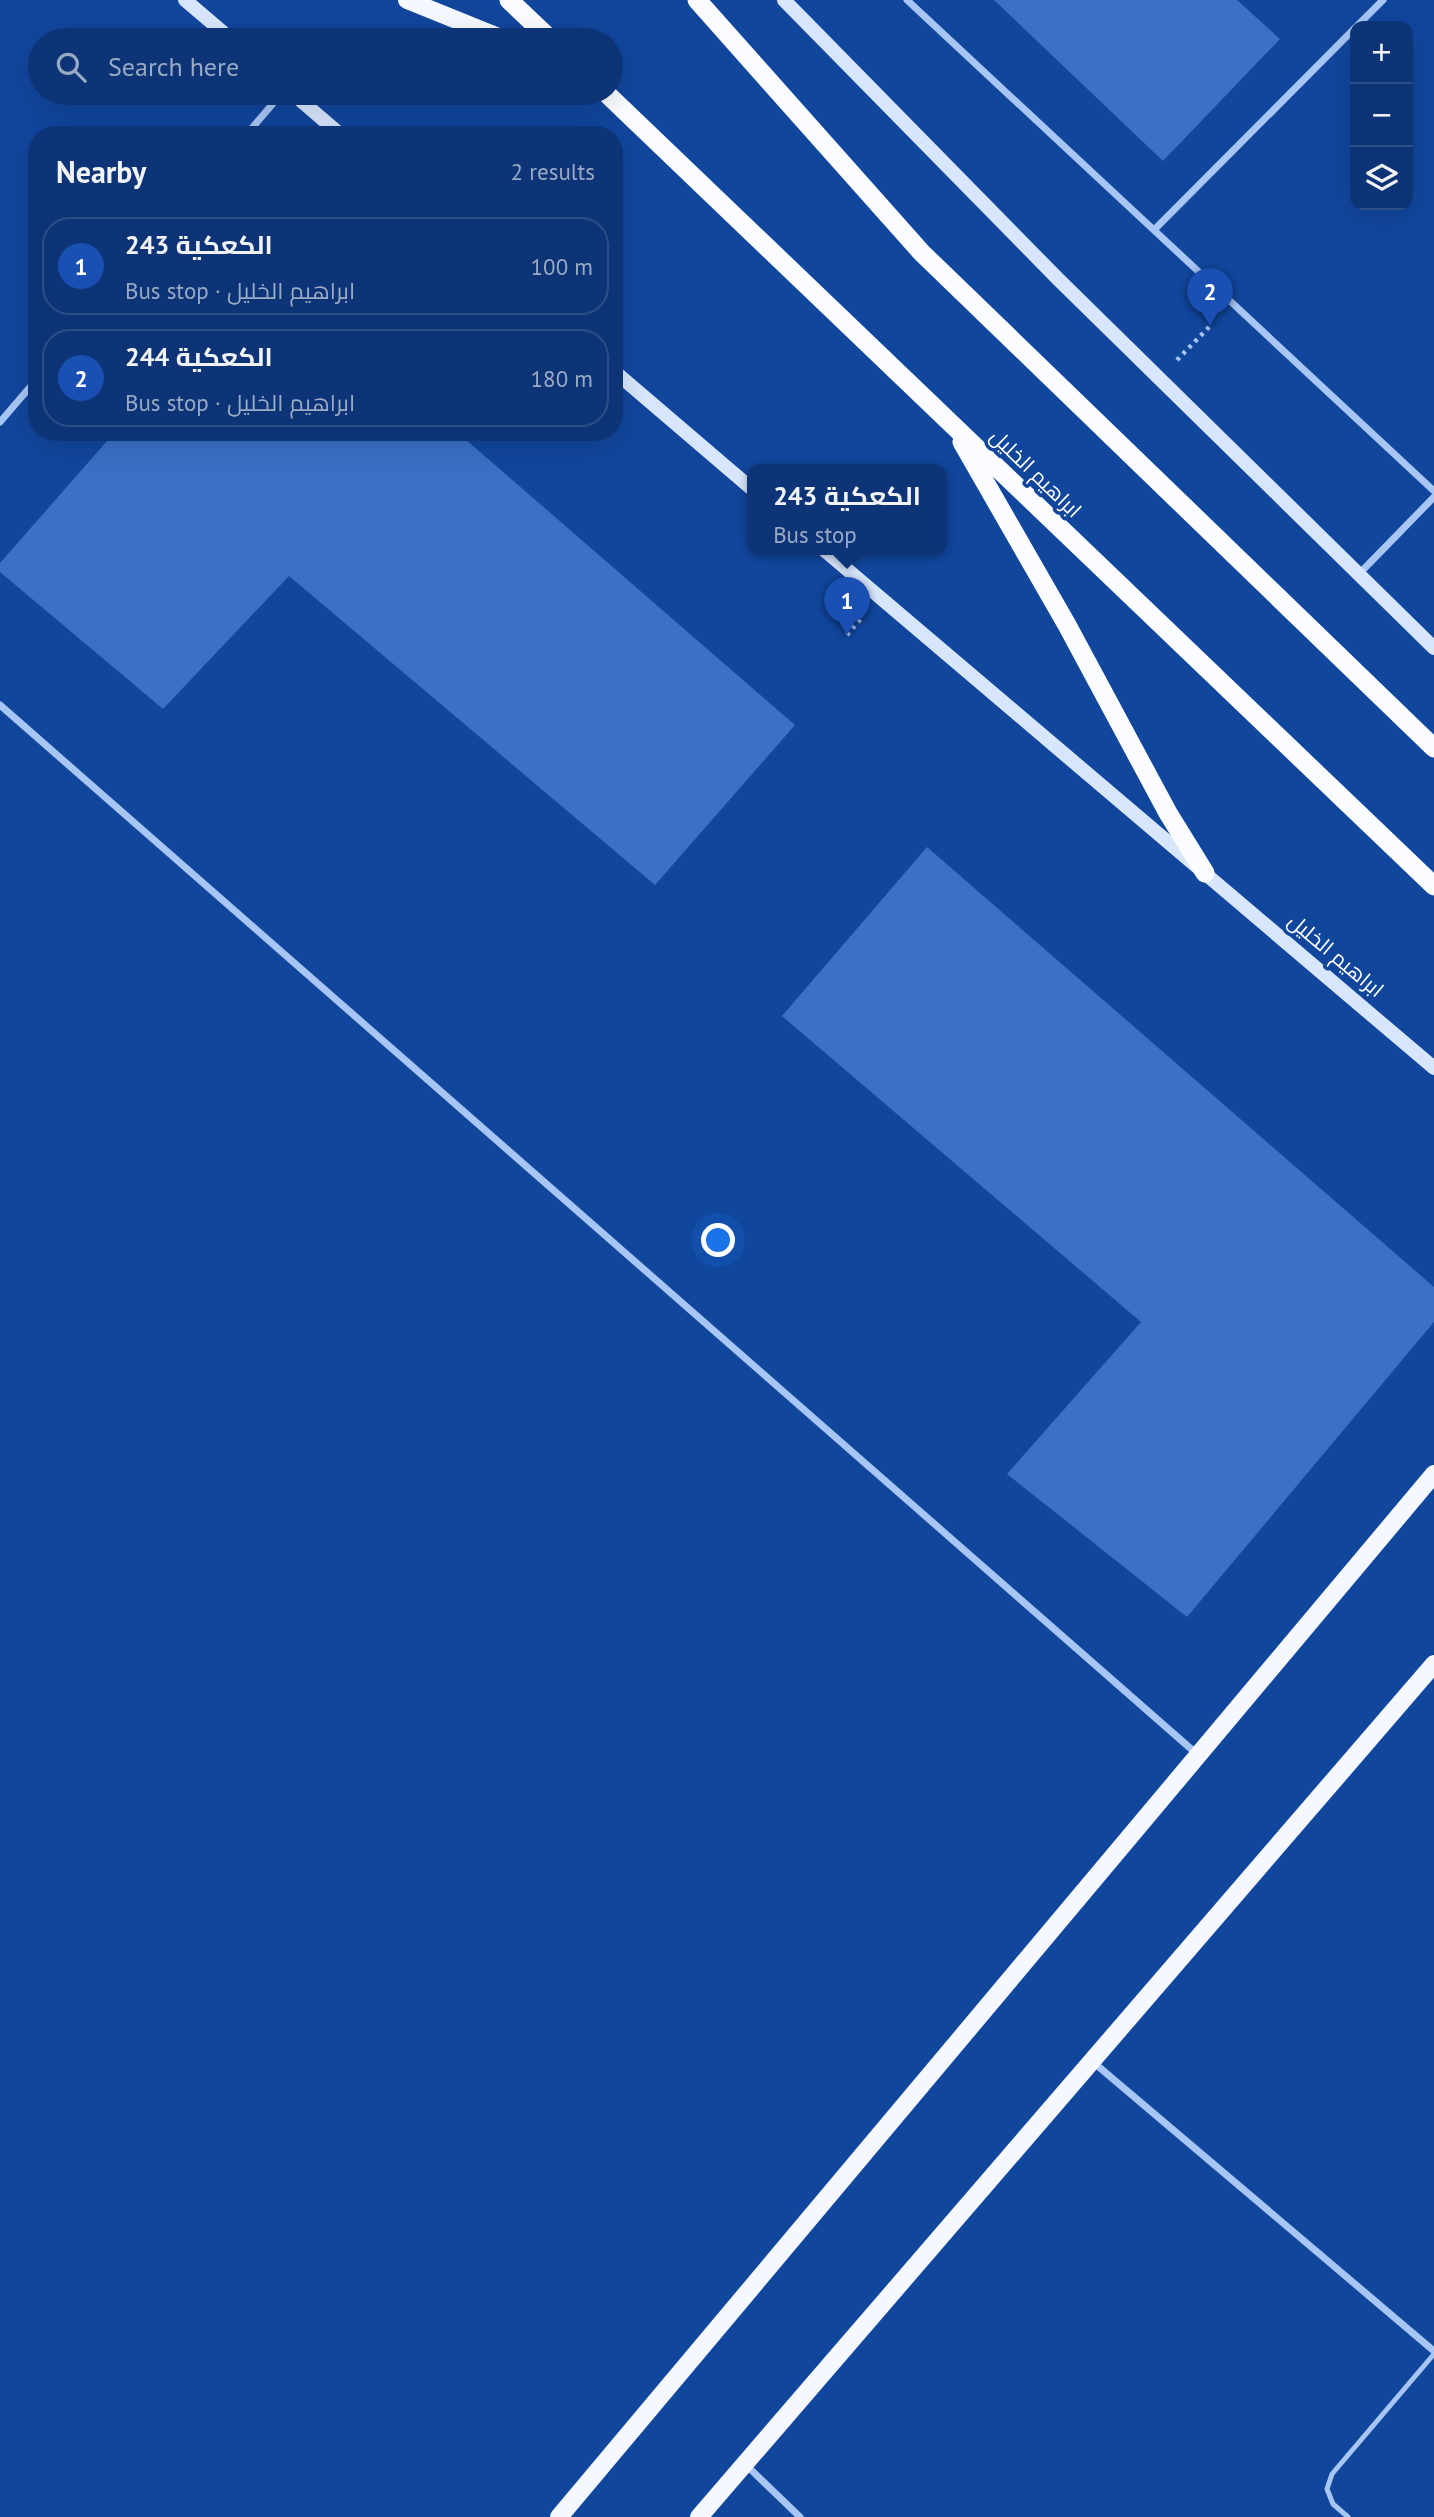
<!DOCTYPE html>
<meta charset="utf-8">
<style>
body{margin:0;font-family:"PT Sans",Cairo,sans-serif;background:#1b3f7e;color:#f1f3f6}
.controls{position:absolute;right:21px;top:21px;display:grid;overflow:hidden;border-radius:14px;box-shadow:0 7px 28px #0002}
.controls button{width:63px;height:63px;display:grid;place-items:center;padding:0;border:0;border-bottom:2px solid #2d4f88;background:#0d3476;color:#f1f3f6;font:35px sans-serif}
.you{position:absolute;left:719px;top:1241px;width:24px;height:24px;margin:-18px;border:5px solid #fff;border-radius:50%;background:#1a73e8;box-shadow:0 0 0 10px #1a73e833}
.badge{display:grid;place-items:center;width:46px;height:46px;border-radius:50%;background:#ffdd6b;color:#fff;font-size:23px;font-weight:700}
.pin{position:absolute;translate:-50% -58px;filter:drop-shadow(0 2px 4px #0008)}
.pin::after{content:'';position:absolute;top:37px;width:24px;height:21px;background:inherit;clip-path:polygon(0 0,100% 0,50% 100%)}
.popup{position:absolute;left:747px;top:464px;width:200px;height:91px;box-sizing:border-box;display:grid;place-content:center;border-radius:14px;background:#0d3476;filter:drop-shadow(0 2px 5px #0005);font-size:23px;white-space:nowrap;color:#9aaac5}
.popup b{font-size:26px;color:#f1f3f6}
.popup::after{content:'';position:absolute;left:50%;top:100%;margin-left:-14px;border:14px solid transparent;border-top-color:#0d3476}
.list{margin:0;padding:0;list-style:none}
h2{display:flex;justify-content:space-between;align-items:center;height:91px;margin:0;padding:0 28px;font-size:30px}
h2 small{font-size:23px;font-weight:400;color:#9aaac5}
.list li{display:grid;grid-template-columns:46px 1fr auto;gap:21px;align-items:center;box-sizing:border-box;height:98px;margin:0 14px 14px;padding:0 14px;border:2px solid #2d4f88;border-radius:28px}
.list b{display:block;font-size:26px;white-space:nowrap}
.list p{margin:0;font-size:23px;white-space:nowrap;color:#9aaac5}
.list em{font-size:23px;font-style:normal;color:#9aaac5}
.icon{flex:none;width:38px;height:38px;fill:none;stroke:currentColor;stroke-width:2;stroke-linecap:round;stroke-linejoin:round}
.map{position:relative;flex:none;width:1434px;height:2517px;overflow:hidden}
.search{position:absolute;background:#0d3476;box-shadow:0 7px 28px #0002;left:28px;top:28px;width:595px;height:77px;display:flex;align-items:center;gap:18px;box-sizing:border-box;padding:0 24px;border-radius:38px;color:#9aaac5;font-size:26px}
.panel{position:absolute;background:#0d3476;box-shadow:0 7px 28px #0002;left:28px;top:126px;width:595px;height:315px;border-radius:28px}
.map>svg:first-child{display:block}
.building{fill:#3a70c5}
.lines{fill:none;stroke-linecap:round;stroke-linejoin:round}
.path{stroke:#a7c6f5;stroke-width:4.5;stroke-dasharray:3.5 5;stroke-linecap:butt}
.service{stroke:#a7c6f5;stroke-width:5}
.minor{stroke:#a7c6f5;stroke-width:7}
.secondary{stroke:#d7e6fd;stroke-width:14}
.primary{stroke:#f5f8ff;stroke-width:18}
.trunk{stroke:#fafcff;stroke-width:19}
.labels{text-anchor:middle;dominant-baseline:central;stroke-width:7;stroke-linejoin:round;paint-order:stroke}
.street-label{font-size:21px;fill:#fff;stroke:#11469d}
</style>
<div class="map">
<svg width="1434" height="2517" viewBox="0 0 1434 2517">
<rect width="100%" height="100%" fill="#11469d"/>
<path class="building" d="M994,0h243l43,39 -117,122z
M115,432h342l338,293 -140,160 -366,-309 -126,133 -163,-137v-9z
M927,847l507,440v35l-247,295 -180,-143 134,-152 -359,-306z"/>
<g class="lines">
<path class="path" d="M1177,360l33,-34
M847,635l16,-19"/>
<path class="service" d="M1348,2517l-15,-13 -6,-15 5,-15 102,-120"/>
<path class="minor" d="M907,0l527,491
M1357,26l26,-26
M246,135l36,-42
M1154,230l201,-202
M0,422l37,-43
M1359,574l75,-77
M0,705l1198,1050
M1093,2062l341,289
M745,2464l55,53"/>
<path class="secondary" d="M185,0l47,40
M784,0l274,279 376,369
M292,93l49,42
M614,371l138,118
M823,549l611,519"/>
<path class="primary" d="M407,0l99,40
M559,2517l875,-1043
M699,2517l735,-853"/>
<path class="trunk" d="M509,0l42,40
M697,0l225,253 512,495
M606,93l828,793
M962,442l105,183 101,188 37,60"/>
</g>
<g class="labels">
<g class="street-label">
<text transform="translate(1036 473) rotate(44)">ابراهيم الخليل</text>
<text transform="translate(1336 955) rotate(40)">ابراهيم الخليل</text>
</g>
</g>
</svg>
<div class="controls">
<button>+</button>
<button>−</button>
<button><svg class="icon" aria-label="layers" viewBox="0 0 24 24"><path d="M12 4l9 5-9 5-9-5zM3 14l9 5 9-5"/></svg></button>
</div>
<div class="you"></div>
<div class="pin badge" style="left:847px;top:635px;background:#1a4fb4">1</div>
<div class="popup"><b>الكعكية 243</b>Bus stop</div>
<div class="pin badge" style="left:1210px;top:326px;background:#1a4fb4">2</div>
<div class="search"><svg class="icon" aria-label="search" viewBox="0 0 24 24"><circle cx="10" cy="10" r="6"/><path d="M15 15l6 6"/></svg>Search here</div>
<section class="panel">
<h2>Nearby<small>2 results</small></h2>
<ul class="list">
<li><span class="badge" style="background:#1a4fb4">1</span><div><b>الكعكية 243</b><p>Bus stop · ابراهيم الخليل</p></div><em>100 m</em></li>
<li><span class="badge" style="background:#1a4fb4">2</span><div><b>الكعكية 244</b><p>Bus stop · ابراهيم الخليل</p></div><em>180 m</em></li>
</ul>
</section>
</div>
